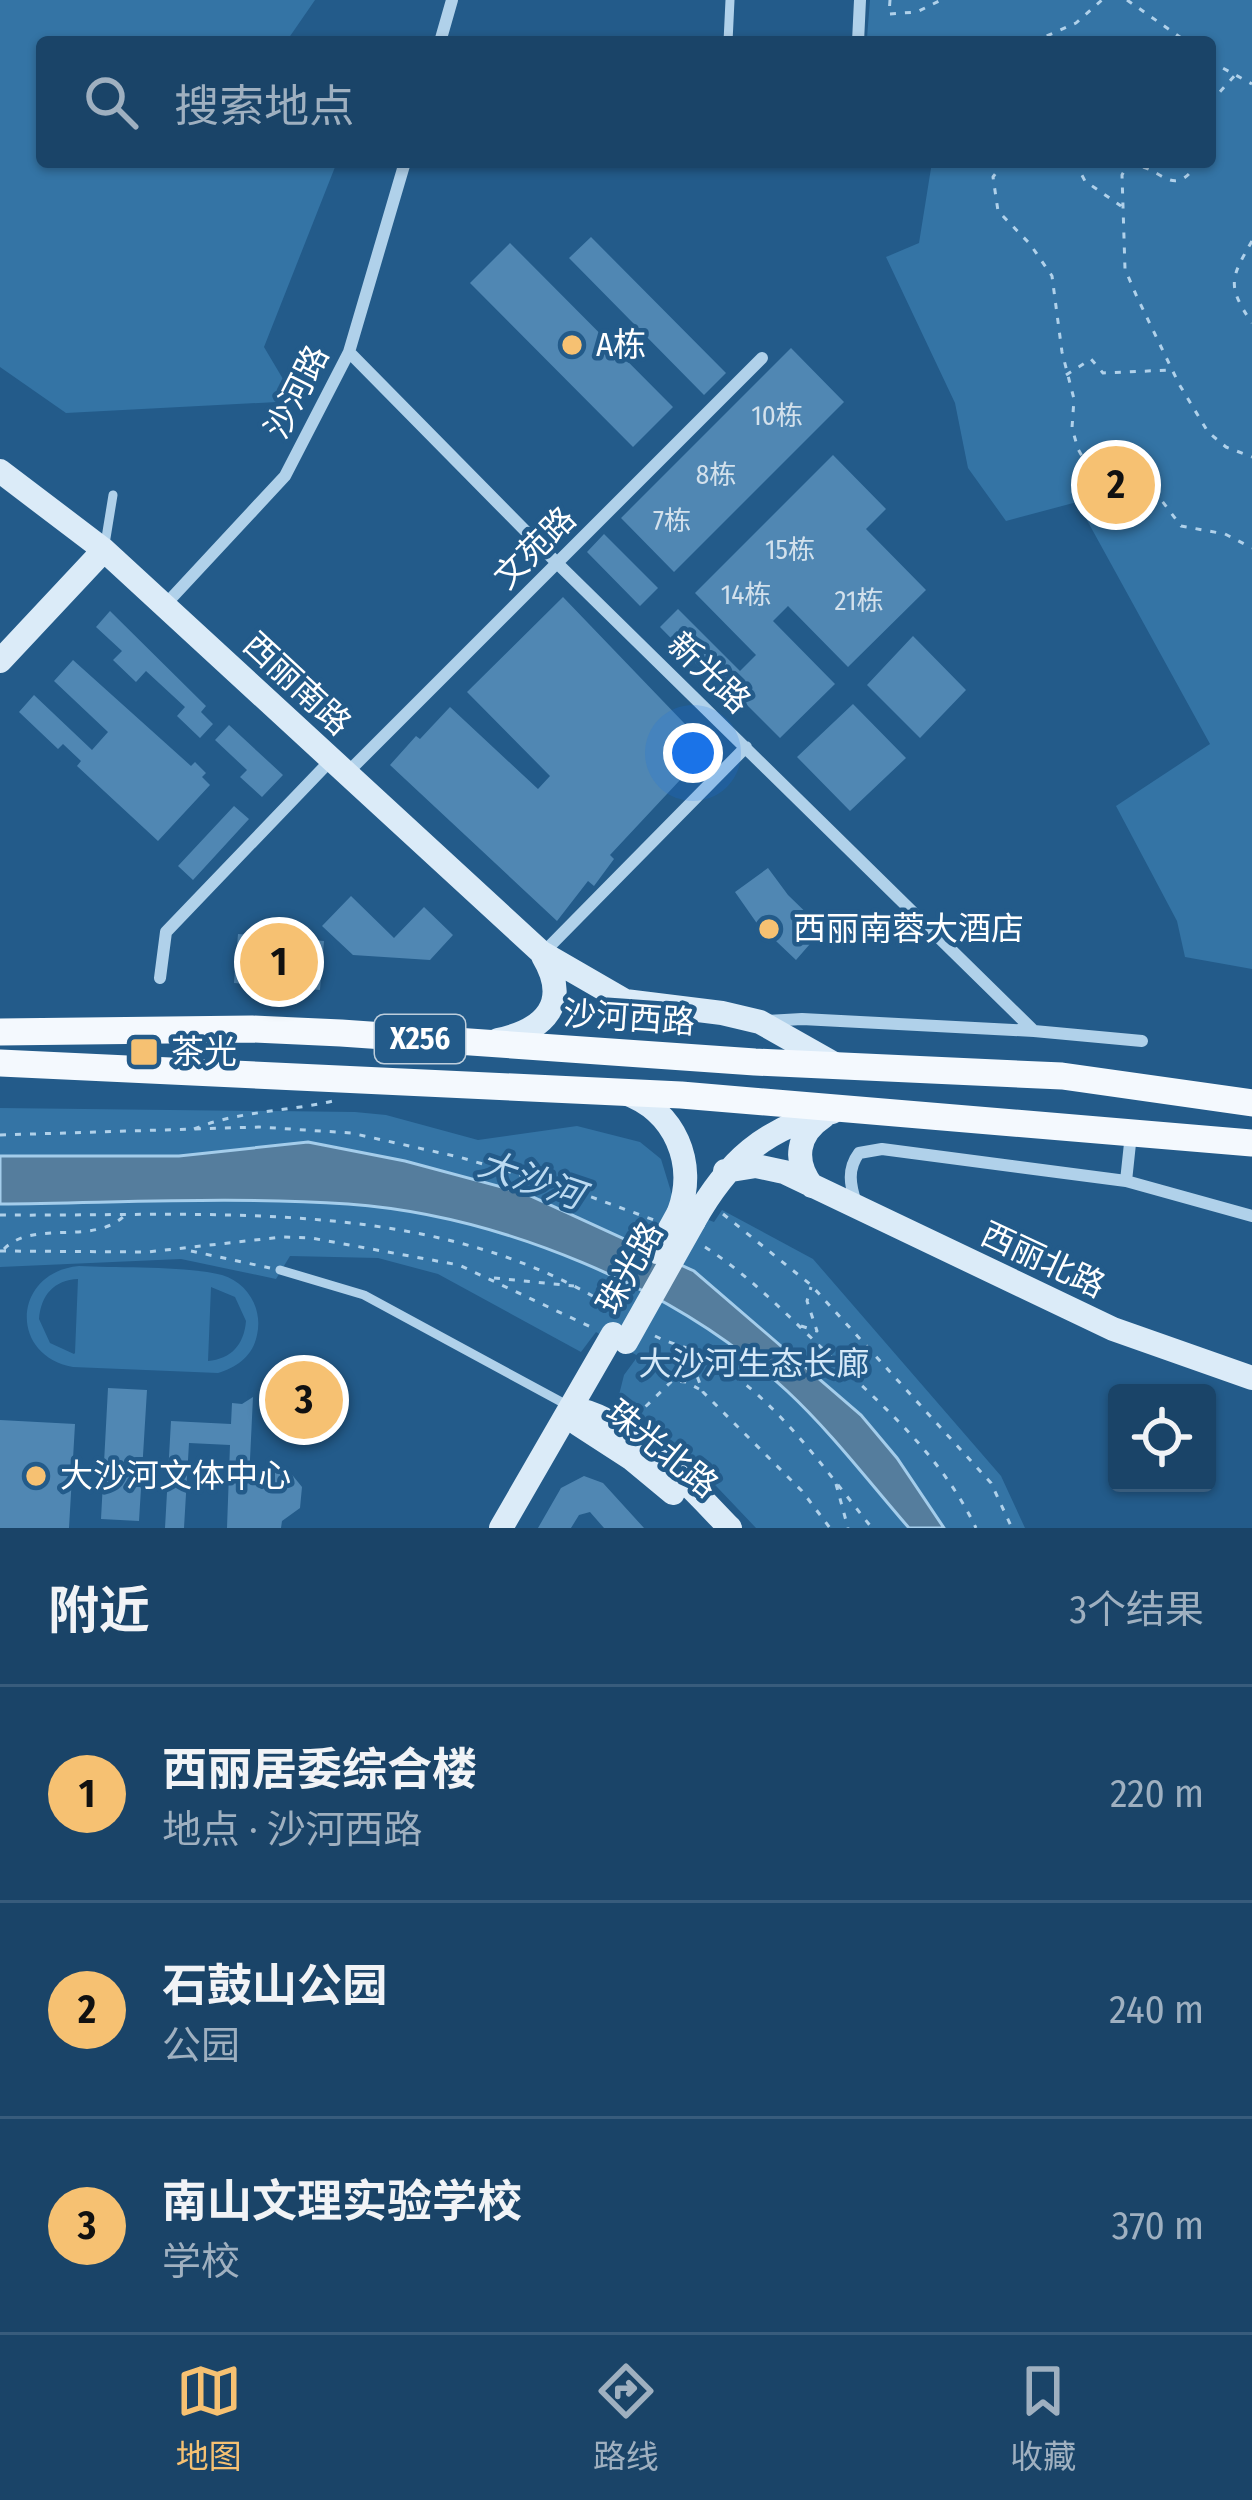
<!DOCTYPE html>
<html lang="zh">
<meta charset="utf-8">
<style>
body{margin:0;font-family:"Fira Sans Condensed","Noto Sans SC",sans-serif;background:#274e71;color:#f1f3f6}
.controls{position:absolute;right:36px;bottom:36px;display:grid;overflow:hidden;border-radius:12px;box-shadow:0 3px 9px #0004}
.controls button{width:108px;height:108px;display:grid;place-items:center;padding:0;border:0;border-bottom:3px solid #385c7c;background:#1a4468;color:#f1f3f6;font:60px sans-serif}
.you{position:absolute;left:693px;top:753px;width:42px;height:42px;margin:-30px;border:9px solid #fff;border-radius:50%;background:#1a73e8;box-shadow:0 0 0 18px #1a73e833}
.badge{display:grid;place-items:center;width:78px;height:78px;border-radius:50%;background:#f6c172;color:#111;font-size:39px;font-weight:700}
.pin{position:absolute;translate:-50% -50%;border:6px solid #fff;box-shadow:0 3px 12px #0006}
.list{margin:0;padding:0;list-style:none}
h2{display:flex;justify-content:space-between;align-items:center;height:156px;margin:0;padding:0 48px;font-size:51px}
h2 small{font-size:39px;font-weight:400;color:#9fb0c0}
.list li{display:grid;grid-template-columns:78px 1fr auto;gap:36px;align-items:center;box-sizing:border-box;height:216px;padding:0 48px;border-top:3px solid #385c7c}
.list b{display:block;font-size:45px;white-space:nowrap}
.list p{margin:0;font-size:39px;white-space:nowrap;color:#9fb0c0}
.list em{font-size:39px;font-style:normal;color:#9fb0c0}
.icon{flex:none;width:66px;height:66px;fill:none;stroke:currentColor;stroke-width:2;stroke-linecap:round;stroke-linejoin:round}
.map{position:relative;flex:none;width:1252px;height:1528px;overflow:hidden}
.search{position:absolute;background:#1a4468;box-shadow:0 3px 9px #0004;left:36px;right:36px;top:36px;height:132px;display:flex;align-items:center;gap:30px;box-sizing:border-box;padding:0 42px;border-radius:12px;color:#9fb0c0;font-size:45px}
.sheet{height:804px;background:#1a4468}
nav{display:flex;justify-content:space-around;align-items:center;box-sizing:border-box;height:168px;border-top:3px solid #385c7c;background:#1a4468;font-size:33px;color:#9fb0c0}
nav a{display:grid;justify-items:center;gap:6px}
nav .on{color:#f6c172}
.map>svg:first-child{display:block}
.green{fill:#3474a5;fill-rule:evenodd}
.water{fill:#557d9d;stroke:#a4cdeb;stroke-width:3}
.building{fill:#5087b3}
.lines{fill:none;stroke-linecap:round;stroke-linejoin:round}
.path{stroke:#b0d1ea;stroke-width:3;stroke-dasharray:6 9;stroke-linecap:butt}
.lane{stroke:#b0d1ea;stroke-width:9}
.street{stroke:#b0d1ea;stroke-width:12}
.secondary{stroke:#dbebf8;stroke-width:24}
.primary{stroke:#f4f9fe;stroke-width:27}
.secondary-bridge{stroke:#dbebf8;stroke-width:24}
.poi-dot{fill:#f6c172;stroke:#235b8a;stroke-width:4.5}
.labels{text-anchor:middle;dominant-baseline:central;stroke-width:9;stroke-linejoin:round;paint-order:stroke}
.number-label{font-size:27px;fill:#d3e1ec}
.shield{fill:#235b8a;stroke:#bdcedc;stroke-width:3}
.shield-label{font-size:30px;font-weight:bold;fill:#fff}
.poi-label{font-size:33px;fill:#fff;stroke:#235b8a;text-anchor:start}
.street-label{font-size:33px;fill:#fff;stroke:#235b8a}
.park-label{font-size:33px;fill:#d4e8f8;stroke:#235b8a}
.water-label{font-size:36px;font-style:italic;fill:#bbdaf1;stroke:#235b8a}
</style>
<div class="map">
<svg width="1252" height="1528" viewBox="0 0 1252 1528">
<rect width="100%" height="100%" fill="#235b8a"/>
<path class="green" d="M0,0h315l-29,42h-244v120h295l-73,185 32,54 -230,12 -66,-46z
M870,0h382v969l-67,-12 -8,-36 -61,-115 94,-62 -133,-242 -71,19 -38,-53 -13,-65 -69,-146 33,-14 13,-81h278v-120h-314l-29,-4z
M0,1108l355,4 31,3 92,25 99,-14 63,16 21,17 15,49 38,14 8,-12 91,49 188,217 24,52h-269l-76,-80 -62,-49 6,-24 14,-19 -42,-24 -15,20 -143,-78 -60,-16 -88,-2 -14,23 -95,-20 -181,8z
M79,1266c38,2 109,0 143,9 26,8 41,34 35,60 -4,21 -20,32 -39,38l-145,-6c-65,-12 -60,-95 6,-101zM78,1279l-3,74 -1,1 -24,-11 -11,-24c2,-24 15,-39 39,-40zM211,1287l24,10 11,24c-2,24 -15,38 -38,40z"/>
<path class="water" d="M308,1142l97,19 119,32 170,78 167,144 36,43 47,70h-35c-40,-46 -78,-96 -122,-137 -111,-104 -288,-176 -439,-187 -115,-8 -233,-1 -348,0v-48h179z"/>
<path class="building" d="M591,237l135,136 -22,22 -135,-137z
M510,243l163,164 -40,40 -163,-164z
M791,348l53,54 -170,170 -53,-54z
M833,455l53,54 -20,20 60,61 -78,77 -60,-61 -15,15 62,63 -55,54 -62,-62 -5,5 -53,-54 18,-18 62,62 16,-16 -61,-62z
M604,534l54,54 -18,18 -53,-54z
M563,597l146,152 -99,106 4,4 -20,27 -6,-5 -31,40 -167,-156 26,-29 4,3 30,-32 88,82 12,-13 -83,-84z
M110,611l96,95 -5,6 12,12 -13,14 -23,-22 8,-9 -39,-36 -10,11 -23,-22 9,-9 -26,-24z
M913,636l53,54 -46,48 -53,-53z
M73,660l118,106 4,-4 11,11 -4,4 8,8 -52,56 -81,-75 4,-5 -18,-17 -5,5 -39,-37 15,-17 58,55 16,-18 -54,-51z
M853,704l53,54 -56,53 -53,-54z
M229,725l54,50 -21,22 -22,-20 7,-7 -32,-30z
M234,806l15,13 -56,61 -15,-14z
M768,868l20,27 35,34 -27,31 -40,-38 -21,-30z
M351,896l43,42 30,-31 29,28 -23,25 -77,-5 -31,-29z
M238,934l86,7 -4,49 -86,-7z
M108,1388l39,2 -8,131 -38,-2z
M253,1397l-4,83 18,-10 22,1 13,16 -2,21 -18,13 -1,7h-54l3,-83 -41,-2 -5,85h-19l6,-107 60,3 1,-21 10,1z
M0,1420l75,4 -6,104h-69z
M584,1476l19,7 41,45h-40l-14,-16 -11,3 -8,13h-33l23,-40z"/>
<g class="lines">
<path class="path" d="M890,0l-1,14 28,-2 24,-12
M1127,0l60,42
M1033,42l43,-19 26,-23
M1210,61l42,23
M1210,103l26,-29
M1004,162l-11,15 5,34 32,33 22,32 10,76 12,47 -2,29 6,21 9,16 13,8 15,-1 23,8 21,17 22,29 44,8 27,14
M1075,162l10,19 36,25
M1198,162c-27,43 -38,-2 -71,4l-5,9 3,94 12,28 42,87 29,48 18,15 26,10
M1252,241c-21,37 -26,44 0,82
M1066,375l25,-16 12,14 67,-3
M194,1129c46,-19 95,-17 143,-29
M0,1135l259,-8 92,6 108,24 116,34 79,29
M723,1214l88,71 180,198 21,45
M0,1215c209,2 439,-22 622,99
M705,1247c45,29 81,67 120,104 58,55 116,104 151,177
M4,1249c29,-30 89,-3 120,-33
M0,1251l148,1 134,-15 29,1 148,27 134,63
M191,1251l79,17
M494,1278l80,8
M801,1326l16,5 -10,-30 4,-14
M655,1336c17,9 36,11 52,21 69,41 116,110 165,171
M687,1349l16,43 99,99 28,37
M640,1420l3,-11 29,-28 14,1 13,7
M836,1484l12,44"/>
<path class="lane" d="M728,42l2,-42
M105,544l8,-49
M280,1270l84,25 203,110"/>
<path class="street" d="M440,42l12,-42
M858,42l2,-42
M349,352l208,211 477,468
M165,605l120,-129 64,-124 56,-190
M346,774l416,-416
M543,953l203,-206
M160,978l6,-46 164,-171
M767,1021l35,-2 232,12 108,10
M1126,1181l5,-47
M856,1203c-6,-18 -9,-34 3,-50l23,-4 244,32 126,35"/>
<path class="secondary" d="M0,471l104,79 438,403 83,48 97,12 38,9 76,43
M0,661l104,-111
M498,1040c47,-10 73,-37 45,-84
M625,1093c50,18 72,70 54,119
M725,1171l31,-5 28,6 329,157 139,49
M812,1186c-19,-25 -15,-52 11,-69
M694,1221c33,-59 71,-94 138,-109
M571,1408c59,9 119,79 159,120
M571,1408l7,16 54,35 41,34
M501,1528l112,-194"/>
<path class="primary" d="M0,1032l252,-3 89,4 414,29 307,14 190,27
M0,1063l681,32 571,48"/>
<path class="secondary-bridge" d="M657,1252l22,-40
M626,1342l68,-121"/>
</g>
<g class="poi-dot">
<circle cx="572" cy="345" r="12"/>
<circle cx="769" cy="929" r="12"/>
<rect x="129" y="1037" width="30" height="30" rx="6"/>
<circle cx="36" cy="1476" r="12"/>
</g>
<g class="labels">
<g class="number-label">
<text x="777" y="416">10栋</text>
<text x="716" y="475">8栋</text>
<text x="672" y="521">7栋</text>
<text x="790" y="550">15栋</text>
<text x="746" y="595">14栋</text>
<text x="859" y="601">21栋</text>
</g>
<rect class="shield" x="375" y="1015" width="90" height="48" rx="9"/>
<g class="shield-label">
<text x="420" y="1039">X256</text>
</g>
<g class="poi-label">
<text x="596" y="345">A栋</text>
<text x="793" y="929">西丽南蓉大酒店</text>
<text x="171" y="1052">茶光</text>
<text x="60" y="1476">大沙河文体中心</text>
</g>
<g class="street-label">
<text transform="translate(297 392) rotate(-63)">沙河路</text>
<text transform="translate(535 548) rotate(-45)">文苑路</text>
<text transform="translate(709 673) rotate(44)">新光路</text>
<text transform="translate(297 684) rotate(43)">西丽南路</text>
<text transform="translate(629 1018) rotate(4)">沙河西路</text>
<text transform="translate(1043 1260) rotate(25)">西丽北路</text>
<text transform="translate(630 1268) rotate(-61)">珠光路</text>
<text transform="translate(662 1449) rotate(39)">珠光北路</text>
</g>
<g class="park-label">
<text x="754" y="1364">大沙河生态长廊</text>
</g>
<g class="water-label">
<text transform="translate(531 1180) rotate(19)">大沙河</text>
</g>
</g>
</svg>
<div class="controls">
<button><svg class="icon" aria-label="locate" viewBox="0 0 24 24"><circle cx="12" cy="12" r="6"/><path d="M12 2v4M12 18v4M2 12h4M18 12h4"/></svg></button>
</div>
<div class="you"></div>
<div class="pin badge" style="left:279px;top:962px">1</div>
<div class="pin badge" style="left:1116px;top:485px">2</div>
<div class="pin badge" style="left:304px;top:1400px">3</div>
<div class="search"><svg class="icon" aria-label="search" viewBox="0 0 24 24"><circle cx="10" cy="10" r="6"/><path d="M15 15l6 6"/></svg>搜索地点</div>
</div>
<section class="sheet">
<h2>附近<small>3个结果</small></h2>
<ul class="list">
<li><span class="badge">1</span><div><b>西丽居委综合楼</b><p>地点 · 沙河西路</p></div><em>220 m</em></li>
<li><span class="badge">2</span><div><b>石鼓山公园</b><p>公园</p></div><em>240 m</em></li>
<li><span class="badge">3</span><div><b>南山文理实验学校</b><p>学校</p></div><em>370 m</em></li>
</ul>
</section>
<nav>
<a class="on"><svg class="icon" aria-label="map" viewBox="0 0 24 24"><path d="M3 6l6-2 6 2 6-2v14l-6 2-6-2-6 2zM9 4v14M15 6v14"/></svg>地图</a>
<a><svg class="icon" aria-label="directions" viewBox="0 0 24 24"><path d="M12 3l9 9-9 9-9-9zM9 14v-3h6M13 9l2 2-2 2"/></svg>路线</a>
<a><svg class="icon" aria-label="saved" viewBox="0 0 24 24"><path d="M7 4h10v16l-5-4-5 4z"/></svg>收藏</a>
</nav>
